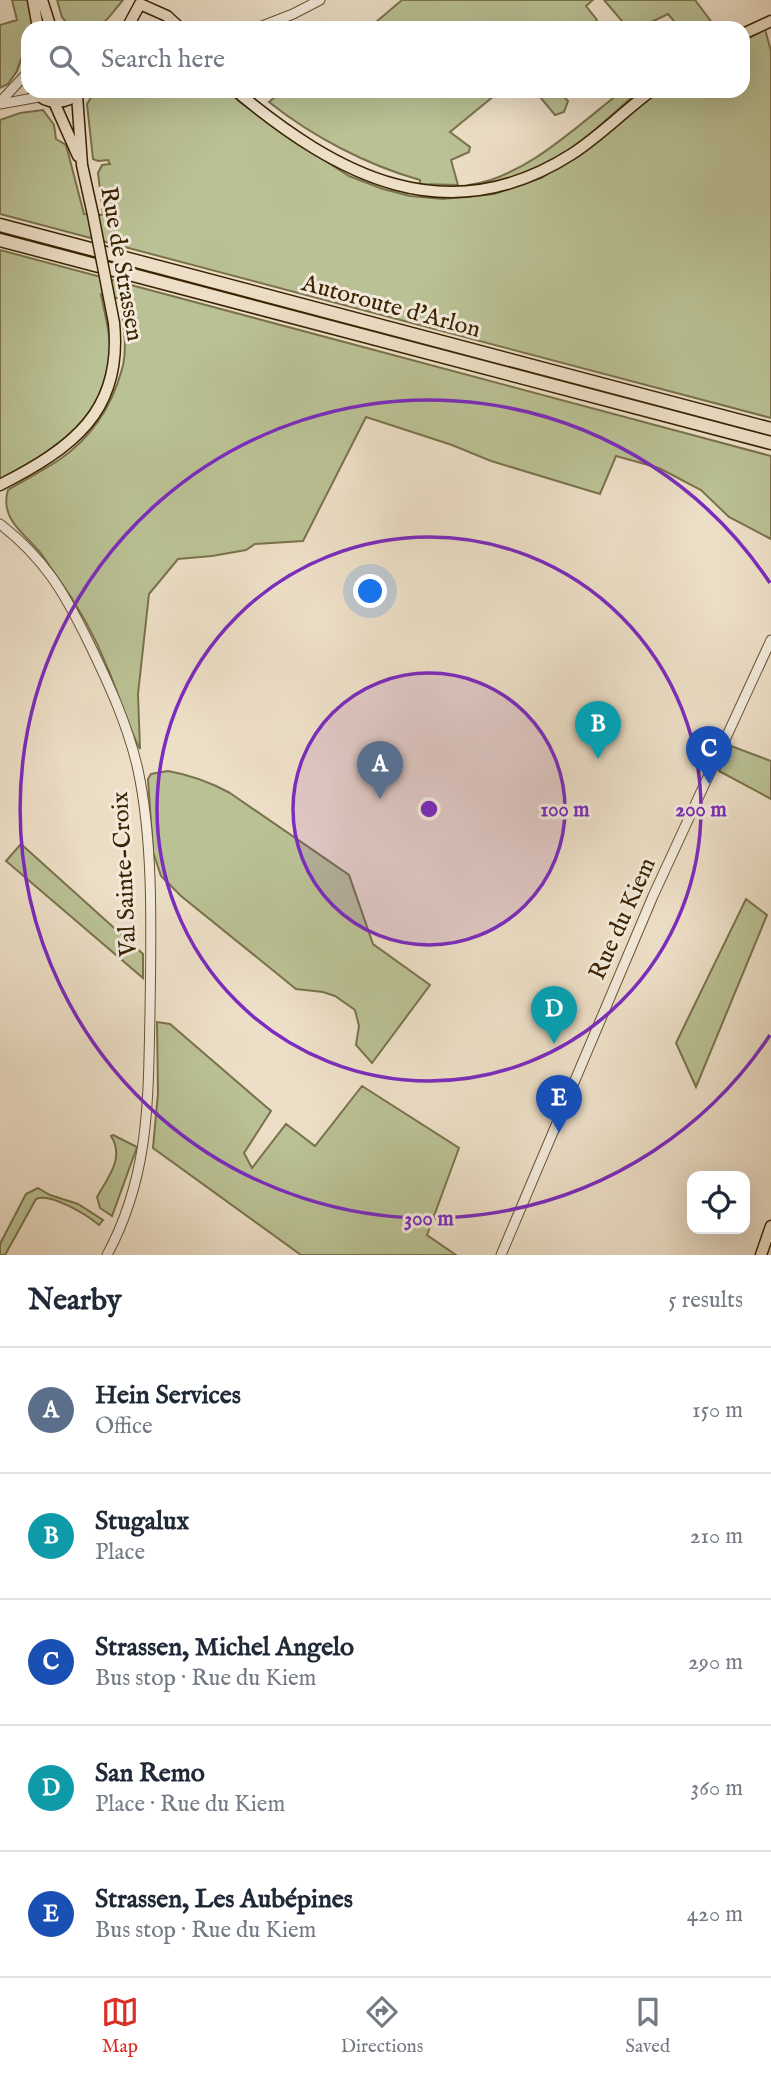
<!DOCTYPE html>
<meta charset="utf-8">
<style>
body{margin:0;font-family:"IM FELL English",serif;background:#f6f6f7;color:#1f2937}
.controls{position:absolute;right:21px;bottom:21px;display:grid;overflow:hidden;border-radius:14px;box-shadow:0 7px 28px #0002}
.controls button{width:63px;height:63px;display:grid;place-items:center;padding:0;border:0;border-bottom:2px solid #e0e1e3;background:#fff;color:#1f2937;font:35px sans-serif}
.you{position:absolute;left:371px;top:592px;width:24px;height:24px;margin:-18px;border:5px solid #fff;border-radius:50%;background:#1a73e8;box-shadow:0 0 0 10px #1a73e833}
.badge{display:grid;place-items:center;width:46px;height:46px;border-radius:50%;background:#d93025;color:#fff;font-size:23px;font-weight:700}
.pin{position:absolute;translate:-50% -58px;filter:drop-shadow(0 2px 4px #0008)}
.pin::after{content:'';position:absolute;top:37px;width:24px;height:21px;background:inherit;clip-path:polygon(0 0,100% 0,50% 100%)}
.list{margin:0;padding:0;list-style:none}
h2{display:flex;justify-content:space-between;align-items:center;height:91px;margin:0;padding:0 28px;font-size:30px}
h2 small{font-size:23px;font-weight:400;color:#747a83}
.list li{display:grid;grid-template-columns:46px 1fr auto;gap:21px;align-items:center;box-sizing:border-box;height:126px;padding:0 28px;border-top:2px solid #e0e1e3}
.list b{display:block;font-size:26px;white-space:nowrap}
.list p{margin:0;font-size:23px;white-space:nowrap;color:#747a83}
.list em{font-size:23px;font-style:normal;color:#747a83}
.icon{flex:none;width:38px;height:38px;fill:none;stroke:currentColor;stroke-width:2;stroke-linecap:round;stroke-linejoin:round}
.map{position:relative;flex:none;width:771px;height:1255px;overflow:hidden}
.search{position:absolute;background:#fff;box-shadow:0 7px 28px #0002;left:21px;right:21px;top:21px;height:77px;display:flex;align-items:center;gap:18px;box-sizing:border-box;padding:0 24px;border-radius:21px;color:#747a83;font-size:26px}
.sheet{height:721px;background:#fff}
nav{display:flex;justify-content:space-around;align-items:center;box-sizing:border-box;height:98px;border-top:2px solid #e0e1e3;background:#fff;font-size:19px;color:#747a83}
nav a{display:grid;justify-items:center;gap:4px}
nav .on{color:#d93025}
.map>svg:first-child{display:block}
.green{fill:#bac194;stroke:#7a724b;stroke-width:2}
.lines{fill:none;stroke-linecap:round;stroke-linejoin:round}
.minor-casing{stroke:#675333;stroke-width:11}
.major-casing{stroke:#3a2402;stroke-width:13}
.highway-casing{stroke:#3a2402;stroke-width:15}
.minor{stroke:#f3eadb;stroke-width:9}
.major{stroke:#eddfc7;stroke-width:10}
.highway{stroke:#eddfc7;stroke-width:12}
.major-bridge-casing{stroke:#3a2402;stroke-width:13;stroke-linecap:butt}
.major-bridge{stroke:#eddfc7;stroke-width:10}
.ring{fill:none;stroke:#7b2cbf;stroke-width:3.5}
.labels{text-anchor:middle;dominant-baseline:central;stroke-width:6;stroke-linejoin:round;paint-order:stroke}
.street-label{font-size:24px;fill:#3a2402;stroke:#f3eadb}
.centre{fill:#7b2cbf;stroke:#f3eadb;stroke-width:3.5}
.ring-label{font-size:21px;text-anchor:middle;font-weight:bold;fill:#7b2cbf;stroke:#f3eadb;stroke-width:6;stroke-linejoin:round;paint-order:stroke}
</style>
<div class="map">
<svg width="771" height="1255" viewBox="0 0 771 1255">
<rect width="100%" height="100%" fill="#eddfc7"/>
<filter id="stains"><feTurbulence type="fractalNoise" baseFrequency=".00286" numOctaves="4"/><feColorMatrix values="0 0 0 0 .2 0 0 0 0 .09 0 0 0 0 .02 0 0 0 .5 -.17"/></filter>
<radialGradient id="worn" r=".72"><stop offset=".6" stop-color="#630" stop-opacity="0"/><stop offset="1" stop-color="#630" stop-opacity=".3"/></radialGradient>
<path class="green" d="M12,0h19l4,28h-7v23l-7,8 -4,12 -9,13 -8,4v-63l17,-5z
M57,0h66c-21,25 -18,28 -52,28l-9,-11z
M402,0h191l-7,6 11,14 -8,8h-220z
M604,0h91l21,28h-36l-12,-14 -29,14h-11z
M765,29l6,22v367l-771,-204v-94l20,-7 23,-3 11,15 2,14 10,6 18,69 19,1 -5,-42 4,-8 8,-1 -2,-4 -10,1 -5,-2 -6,-55 8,-13h134l11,11 58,41 51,33 34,13 27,7 33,3 51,-5 47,-16 53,-34 52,-44 15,-9h82v-50z
M282,91h218l-50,41 20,15 -1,5 -18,8 7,25 -38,-1v-4c-53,-15 -107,-43 -151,-78z
M535,91h23l10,10 -4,11 -9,3z
M622,91h5l4,7c-31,28 -63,58 -102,74 -19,8 -38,11 -58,15l-2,-2c57,-8 109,-60 153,-94z
M0,250l771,206v83l-42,-22 -28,-27 -42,-22 -43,-12 -16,38 -109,-33 -39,-16 -86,-28 -63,124 -48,3 -9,6 -34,6 -34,3 -29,35 -11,100 2,55c-14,-26 -21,-54 -32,-80 -13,-33 -31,-65 -52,-94 -7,-9 -12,-19 -19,-26 -16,-18 -37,-32 -29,-59 17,-10 34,-19 51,-30 32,-22 53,-54 63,-91 6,-20 1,-49 -2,-70l-19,-5c3,18 9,37 9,54 0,7 -2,15 -3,22 -11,56 -60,84 -107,109z
M731,746l40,15v38l-52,-28z
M168,771c23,4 42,11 62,22l119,82 24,69 57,41 -58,78 -16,-18 3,-19 -4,-16 -20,-14 -12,-4 -27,-3 -115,-93 -20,-20 -8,-24 -5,-73 3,-5z
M21,844l122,110v24l-137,-117z
M746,899l21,16 -71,172 -20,-44z
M157,1022l13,2 101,87 -27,42 8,15 34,-44 29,22 47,-60 97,62 -32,87 29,20h-155l-148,-107 5,-55z
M113,1135l24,12 -25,69 -12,-8 -3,-11c11,-20 28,-39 14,-61z
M38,1188l12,7 28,9 25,16 -4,5c-12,-10 -49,-33 -63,-26l-31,56h-5v-11l26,-50z"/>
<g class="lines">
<g class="minor-casing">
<path id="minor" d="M257,28l36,-14 27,-14
M0,102l28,-30
M0,104l39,-7
M0,524c44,34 64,68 88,117 20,41 40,84 50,129 16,75 13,165 12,243 -2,87 0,162 -43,242
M501,1255l152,-359 118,-256"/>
</g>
<g class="major-casing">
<path id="major" d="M33,0l5,28
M42,0l9,28
M127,28l13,-24 27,12 13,12
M743,34l28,-13
M34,91c13,15 33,14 46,0
M236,91c102,85 211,143 336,63 28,-18 52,-43 79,-63
M77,95l5,70 11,50
M54,102l24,54
M0,485c72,-37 123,-73 114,-162
M761,1255l10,-29"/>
</g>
<g class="highway-casing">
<path id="highway" d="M0,225l771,204
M0,240l771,203"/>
</g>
<use href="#minor" class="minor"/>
<use href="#major" class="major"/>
<use href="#highway" class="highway"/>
<g class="major-bridge-casing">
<path id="major-bridge" d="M93,215l21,108"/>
</g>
<use href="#major-bridge" class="major-bridge"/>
</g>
<circle cx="429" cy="809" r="136" fill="#7b2cbf" fill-opacity=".12"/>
<g class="ring">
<circle cx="429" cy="809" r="136"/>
<circle cx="429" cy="809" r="272"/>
<path d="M770 1035A409 409 0 1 1 770 583"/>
</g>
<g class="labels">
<g class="street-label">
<text transform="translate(121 264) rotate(80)">Rue de Strassen</text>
<text transform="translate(391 307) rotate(15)">Autoroute d'Arlon</text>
<text transform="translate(125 874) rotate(-93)">Val Sainte-Croix</text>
<text transform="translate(623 919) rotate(-66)">Rue du Kiem</text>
</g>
</g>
<circle cx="429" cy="809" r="10" class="centre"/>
<g class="ring-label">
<text x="565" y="816">100 m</text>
<text x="701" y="816">200 m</text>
<text x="429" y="1225">300 m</text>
</g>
<rect width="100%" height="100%" filter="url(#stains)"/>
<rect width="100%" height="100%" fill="url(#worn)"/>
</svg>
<div class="controls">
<button><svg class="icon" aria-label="locate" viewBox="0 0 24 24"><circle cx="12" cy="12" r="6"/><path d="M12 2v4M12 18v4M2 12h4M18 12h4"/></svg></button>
</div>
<div class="you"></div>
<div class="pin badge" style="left:380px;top:799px;background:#5c6f8a">A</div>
<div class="pin badge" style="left:598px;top:759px;background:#0f9aa8">B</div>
<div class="pin badge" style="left:709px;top:784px;background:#1a4fb4">C</div>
<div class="pin badge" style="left:554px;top:1044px;background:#0f9aa8">D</div>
<div class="pin badge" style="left:559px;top:1133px;background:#1a4fb4">E</div>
<div class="search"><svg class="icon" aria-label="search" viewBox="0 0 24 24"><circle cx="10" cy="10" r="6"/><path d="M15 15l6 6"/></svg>Search here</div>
</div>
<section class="sheet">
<h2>Nearby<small>5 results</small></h2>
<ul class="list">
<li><span class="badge" style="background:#5c6f8a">A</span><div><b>Hein Services</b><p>Office</p></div><em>150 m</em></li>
<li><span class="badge" style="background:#0f9aa8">B</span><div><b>Stugalux</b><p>Place</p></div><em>210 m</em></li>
<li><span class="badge" style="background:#1a4fb4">C</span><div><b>Strassen, Michel Angelo</b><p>Bus stop · Rue du Kiem</p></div><em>290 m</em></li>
<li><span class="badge" style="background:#0f9aa8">D</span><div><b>San Remo</b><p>Place · Rue du Kiem</p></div><em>360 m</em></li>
<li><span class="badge" style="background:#1a4fb4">E</span><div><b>Strassen, Les Aubépines</b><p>Bus stop · Rue du Kiem</p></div><em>420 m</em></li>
</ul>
</section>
<nav>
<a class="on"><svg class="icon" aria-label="map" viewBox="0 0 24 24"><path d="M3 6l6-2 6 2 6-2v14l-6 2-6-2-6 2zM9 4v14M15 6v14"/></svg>Map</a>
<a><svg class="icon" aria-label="directions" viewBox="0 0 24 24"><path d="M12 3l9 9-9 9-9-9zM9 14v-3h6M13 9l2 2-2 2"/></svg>Directions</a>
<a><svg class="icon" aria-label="saved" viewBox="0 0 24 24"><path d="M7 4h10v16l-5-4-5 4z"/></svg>Saved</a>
</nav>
